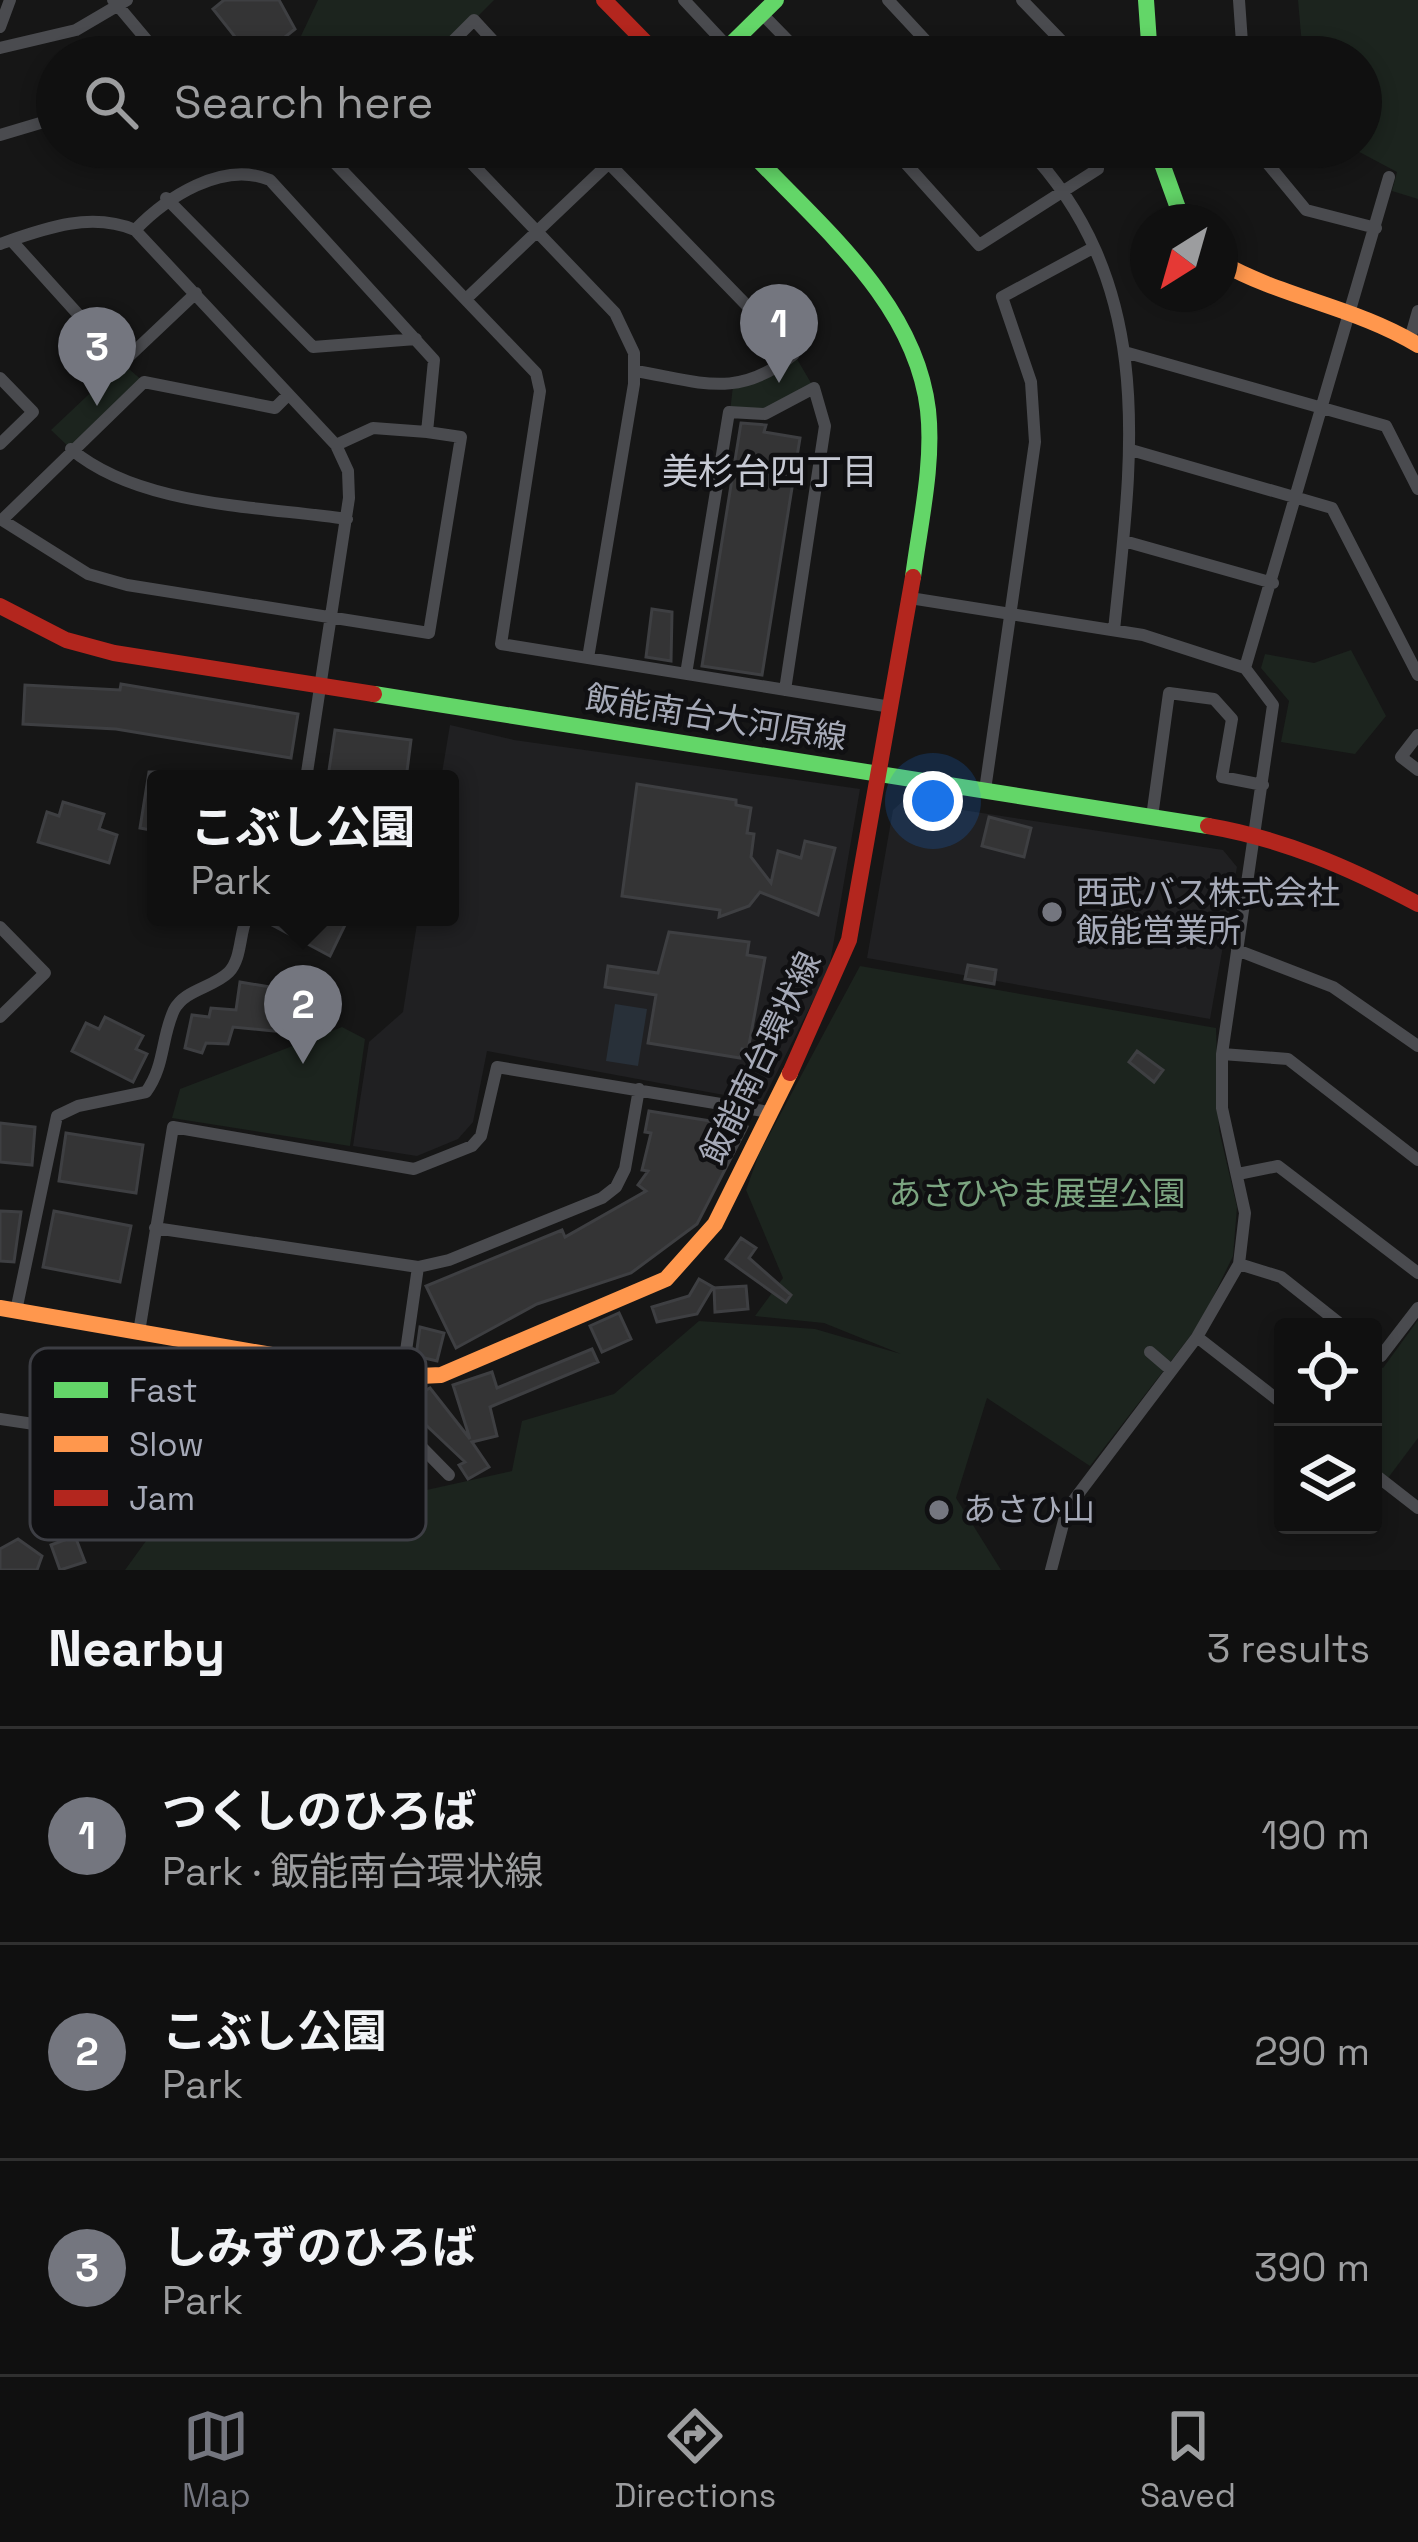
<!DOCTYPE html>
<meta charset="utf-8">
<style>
body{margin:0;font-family:"Space Grotesk","Noto Sans JP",sans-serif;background:#1e1e1e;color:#f1f3f6}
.controls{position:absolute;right:36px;bottom:36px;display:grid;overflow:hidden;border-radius:12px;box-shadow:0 6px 18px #0003}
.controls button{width:108px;height:108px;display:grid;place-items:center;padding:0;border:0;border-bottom:3px solid #303030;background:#101010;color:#f1f3f6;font:60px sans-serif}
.compass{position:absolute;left:1130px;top:204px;width:108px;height:108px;border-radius:50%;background:#101010;box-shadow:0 6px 18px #0003;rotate:217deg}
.you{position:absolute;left:933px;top:801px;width:42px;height:42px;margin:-30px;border:9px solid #fff;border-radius:50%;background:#1a73e8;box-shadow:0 0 0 18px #1a73e833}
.badge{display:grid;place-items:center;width:78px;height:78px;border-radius:50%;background:#74767f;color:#fff;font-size:39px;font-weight:700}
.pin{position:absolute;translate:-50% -99px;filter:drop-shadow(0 3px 6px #0008)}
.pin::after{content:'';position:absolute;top:63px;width:42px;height:36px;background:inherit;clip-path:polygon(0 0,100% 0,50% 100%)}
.popup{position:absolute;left:147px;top:770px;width:312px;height:156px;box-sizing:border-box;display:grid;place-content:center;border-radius:12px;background:#101010;filter:drop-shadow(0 3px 9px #0005);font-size:39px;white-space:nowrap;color:#9c9d9f}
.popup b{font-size:45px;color:#f1f3f6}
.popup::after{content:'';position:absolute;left:50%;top:100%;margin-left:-24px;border:24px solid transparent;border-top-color:#101010}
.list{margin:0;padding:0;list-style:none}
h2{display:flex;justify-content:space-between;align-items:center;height:156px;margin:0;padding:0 48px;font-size:51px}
h2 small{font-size:39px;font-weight:400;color:#9c9d9f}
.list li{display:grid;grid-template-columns:78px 1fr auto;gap:36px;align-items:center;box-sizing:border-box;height:216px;padding:0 48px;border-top:3px solid #303030}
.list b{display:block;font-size:45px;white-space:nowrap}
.list p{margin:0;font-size:39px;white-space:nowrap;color:#9c9d9f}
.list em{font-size:39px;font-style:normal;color:#9c9d9f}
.icon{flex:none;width:66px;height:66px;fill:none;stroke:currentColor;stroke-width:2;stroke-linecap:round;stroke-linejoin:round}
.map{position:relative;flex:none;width:1418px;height:1570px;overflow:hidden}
.search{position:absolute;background:#101010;box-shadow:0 6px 18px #0003;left:36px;right:36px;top:36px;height:132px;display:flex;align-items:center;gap:30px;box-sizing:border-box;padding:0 42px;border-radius:66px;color:#9c9d9f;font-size:45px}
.sheet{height:804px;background:#101010}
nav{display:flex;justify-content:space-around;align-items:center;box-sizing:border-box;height:168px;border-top:3px solid #303030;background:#101010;font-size:33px;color:#9c9d9f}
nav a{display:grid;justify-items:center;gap:6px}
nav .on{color:#74767f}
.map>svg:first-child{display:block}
.built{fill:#202022}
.green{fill:#1c241e}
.water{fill:#283039}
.building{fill:#343435;stroke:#3e3f42;stroke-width:3}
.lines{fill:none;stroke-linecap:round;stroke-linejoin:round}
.street{stroke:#4a4b4f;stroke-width:12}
.fast{stroke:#63d668;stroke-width:16}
.slow{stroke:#ff974d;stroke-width:16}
.jam{stroke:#b3261e;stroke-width:16}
.poi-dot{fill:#74767f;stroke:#101012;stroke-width:4.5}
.labels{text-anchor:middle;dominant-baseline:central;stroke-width:9;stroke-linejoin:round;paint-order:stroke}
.street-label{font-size:33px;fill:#a6aab8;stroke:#101012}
.poi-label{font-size:33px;fill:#a6aab8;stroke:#101012;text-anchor:start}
.park-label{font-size:33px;fill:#7ca581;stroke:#101012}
.neighbourhood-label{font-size:36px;fill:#c7cad4;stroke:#101012}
.key{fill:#101012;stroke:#3d3e44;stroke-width:3}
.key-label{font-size:33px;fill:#a6aab8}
</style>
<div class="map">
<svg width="1418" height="1570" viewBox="0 0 1418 1570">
<rect width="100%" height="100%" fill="#161616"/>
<path class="built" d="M450,725l64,15 346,49 -31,180 -67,133 -275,-51 -14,71 -15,17 -41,17 -64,-10 16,-104 34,-30 15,-95h32v-138h-9z
M903,801l320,49 14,17 -27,152 -343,-61 26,-148z"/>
<path class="green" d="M318,0h176l-57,57h-146z
M1298,0h120v199l-26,-8 5,-19 -47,-25h11v-90h-58z
M794,354l20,34 -49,26 -35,-2 3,-26z
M122,363l22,19 -73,67 -20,-19z
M1351,650l35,66 -31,38 -74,-12 8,-41 -28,-33 4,-14 49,9z
M860,966l356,62 3,102 18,77 -4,49 -32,66 -111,144 -103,-68 -31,100 45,72h-876l26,-36 185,-43 68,4 108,-24 10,-50 92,-27 85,-73 116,8 86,25 -77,-31 -69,-7 28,-38 -37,-88 13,-36z
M342,1027l23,12 -15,107 -178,-28 8,-29z
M1418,1320v118l-30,40 -15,-12v-104l10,6z"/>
<path class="water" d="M615,1004l32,5 -9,57 -32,-5z"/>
<path class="building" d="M224,0h55l16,29 -35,28h-9l-38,-48z
M741,423l25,2 -2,7 36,6 -38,237 -60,-9z
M652,609l20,3 -1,49 -25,-4z
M121,684l177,30 -7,44 -175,-29 -93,-5 2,-39 95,5z
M335,730l76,10 -5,39 -78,-2z
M149,772h7v59l-16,-3z
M637,784l99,16v5l15,3 -4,25 7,1 -3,23 20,26 7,-32 23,7 4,-17 30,7 -17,67 -58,-23 -11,14 -30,11 1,-7 -98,-14z
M63,802l41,12 -5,15 18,6 -8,28 -71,-21 9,-30 12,4z
M989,817l42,11 -7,29 -42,-11z
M257,917h76l13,6 -16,33z
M669,932l80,10 -2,13 18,3 -17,92 -6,-1 -2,9 -92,-15 8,-48 -51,-8 3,-21 50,7z
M968,965l28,5 -2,14 -29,-5z
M240,982l42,7 -7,42 -42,-4 -5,17 -22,-1 -4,10 -17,-5 7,-33 17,2 2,-9 25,2z
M105,1017l38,19 -7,13 11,5 -14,28 -61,-31 14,-28 13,6z
M1137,1051l26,19 -9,12 -25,-20z
M649,1111l98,16 -50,97 -66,49 -94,31 -81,44 -30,-62 136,-56 3,7 81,-46 -8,-6 10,-14 -6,-1 9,-37 -6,-1z
M0,1123l35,4 -3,38 -32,-3z
M66,1133l77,12 -7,48 -77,-12z
M0,1211l21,1 -7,50 -14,-1z
M54,1211l77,15 -11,56 -77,-15z
M741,1238l15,10 -7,10 42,37 -5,7 -60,-43z
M699,1279l14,8 -16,27 -40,8 -5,-15 37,-11z
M746,1286l2,23 -33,3 -1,-24z
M619,1313l12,26 -29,13 -12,-26z
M420,1327l24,6 -7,28 -21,-5z
M592,1349l6,13 -108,45 7,29 -25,6 17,25 -21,12 -9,-14 6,-3 -57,-54 2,-9 20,-11 40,51 -17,-54 39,-13 5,16z
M75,1536l10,26 -25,8 -9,-25z
M18,1539l24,17 -5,14h-37v-21z"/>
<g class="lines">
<path class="street" d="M113,0l48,57
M684,0l44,47
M888,0l53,57
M1022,0l55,57
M1239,0l4,57
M762,14l42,43
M0,27l10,-27
M0,48l76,-18 51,-30
M1150,56l93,-5
M437,57l37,-37 34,37
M0,135l57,-17
M347,147l-14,14 203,212 4,18 -39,253 390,63
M456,147l159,166 19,40v31l-46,274
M593,147l201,207c-56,46 -93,28 -158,17
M891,147l88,98 119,-76 -2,-22
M1026,147c133,140 106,309 88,483
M1254,147l52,63 70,18
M166,198l147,149 103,-8
M135,230c31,-32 87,-70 135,-50l164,180 -7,72 34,5 -32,196 -302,-48 -39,-11 -86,-54 142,-138 131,26 13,-13
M11,240l111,123 74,-70
M0,244c43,-15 90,-33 135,-14l201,215 12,26 1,27 -43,281
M467,298l159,-151
M1410,339l8,-28
M1128,353l258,73 32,63
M0,378l33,34 -33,32
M336,445l37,-17 54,4
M71,449c68,58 189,57 276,70
M1131,450l201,58 86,167
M1124,541l149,42
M910,598l233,37 102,33 28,37 -51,349v54l23,105 -6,51 -42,73 86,67
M1245,668l144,-491
M686,674l43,-262 36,2 49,-26 11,38 -40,264
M1418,735l-17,22 17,13
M985,790l50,-348 -4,-60 -29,-85 89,-48
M1152,817l17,-124 45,6 18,20 -10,58 41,8
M0,927l45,46 -45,44
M1237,950l96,37 85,59
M1222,1054l66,5 130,101
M1238,1174l40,-8 140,107
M155,1228l263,39 31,-7 153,-62 14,-11 9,-18 14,-80
M1239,1264l42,13 63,50
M418,1267l-22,154 53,54
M16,1311l41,-195 21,-10 68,-14c19,-26 15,-54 28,-82 11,-21 39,-22 55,-38 13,-14 10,-38 18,-55
M139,1332l34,-205 241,42 58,-23 9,-10 16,-69 272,45
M1373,1349l8,7 37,-48
M1150,1352l21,18
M0,1419l240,36 156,-34
M1373,1473l45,35
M1051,1570l16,-61 130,-172"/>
<path class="fast" d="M1146,0l4,57
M718,57l58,-57
M746,147c71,77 169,153 182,263 6,54 -8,113 -15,167
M1156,147l27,75
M374,694l834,132"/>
<path class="slow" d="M1220,262c63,36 136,45 198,83
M0,1308l399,69 42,-2 225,-96 49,-55 75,-151"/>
<path class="jam" d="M604,0l56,57
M0,606l66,34 48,13 260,41
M1208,826c76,13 142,42 210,78
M790,1073l59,-133 64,-363"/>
</g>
<g class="poi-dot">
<circle cx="1052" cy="912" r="12"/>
<circle cx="939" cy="1510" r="12"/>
</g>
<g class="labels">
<g class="street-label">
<text transform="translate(716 718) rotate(9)">飯能南台大河原線</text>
<text transform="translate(761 1058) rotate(-64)">飯能南台環状線</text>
</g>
<g class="poi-label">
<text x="1076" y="893">西武バス株式会社<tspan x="1076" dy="38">飯能営業所</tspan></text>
<text x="963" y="1510">あさひ山</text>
</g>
<g class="park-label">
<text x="1037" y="1194">あさひやま展望公園</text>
</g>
<g class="neighbourhood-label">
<text x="770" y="472">美杉台四丁目</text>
</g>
</g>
<rect x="30" y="1348" width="396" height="192" rx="18" class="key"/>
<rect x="54" y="1382" width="54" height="16" fill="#63d668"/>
<rect x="54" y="1436" width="54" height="16" fill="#ff974d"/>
<rect x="54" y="1490" width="54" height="16" fill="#b3261e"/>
<g class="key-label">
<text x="129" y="1402">Fast</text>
<text x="129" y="1456">Slow</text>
<text x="129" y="1510">Jam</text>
</g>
</svg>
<div class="controls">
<button><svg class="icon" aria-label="locate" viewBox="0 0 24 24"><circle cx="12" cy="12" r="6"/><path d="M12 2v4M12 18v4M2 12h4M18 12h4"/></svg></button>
<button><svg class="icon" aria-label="layers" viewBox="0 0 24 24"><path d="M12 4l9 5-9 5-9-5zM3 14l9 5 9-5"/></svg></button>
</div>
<svg class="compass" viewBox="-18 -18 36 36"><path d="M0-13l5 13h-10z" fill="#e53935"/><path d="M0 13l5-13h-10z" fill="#9c9d9f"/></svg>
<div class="you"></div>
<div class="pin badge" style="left:779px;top:383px">1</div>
<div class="pin badge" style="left:303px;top:1064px">2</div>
<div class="popup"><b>こぶし公園</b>Park</div>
<div class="pin badge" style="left:97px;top:406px">3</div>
<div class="search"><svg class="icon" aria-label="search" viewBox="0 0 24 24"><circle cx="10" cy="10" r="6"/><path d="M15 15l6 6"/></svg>Search here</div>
</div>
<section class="sheet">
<h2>Nearby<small>3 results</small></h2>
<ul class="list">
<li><span class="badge">1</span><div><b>つくしのひろば</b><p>Park · 飯能南台環状線</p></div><em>190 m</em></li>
<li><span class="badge">2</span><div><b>こぶし公園</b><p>Park</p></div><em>290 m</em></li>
<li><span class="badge">3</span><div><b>しみずのひろば</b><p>Park</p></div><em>390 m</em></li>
</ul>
</section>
<nav>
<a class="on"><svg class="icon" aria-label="map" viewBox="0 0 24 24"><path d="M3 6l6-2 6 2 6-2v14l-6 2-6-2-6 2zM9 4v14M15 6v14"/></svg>Map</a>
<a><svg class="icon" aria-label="directions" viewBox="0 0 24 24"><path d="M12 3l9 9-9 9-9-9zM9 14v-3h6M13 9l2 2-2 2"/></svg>Directions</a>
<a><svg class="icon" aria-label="saved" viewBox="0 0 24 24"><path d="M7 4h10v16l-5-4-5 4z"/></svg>Saved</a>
</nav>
